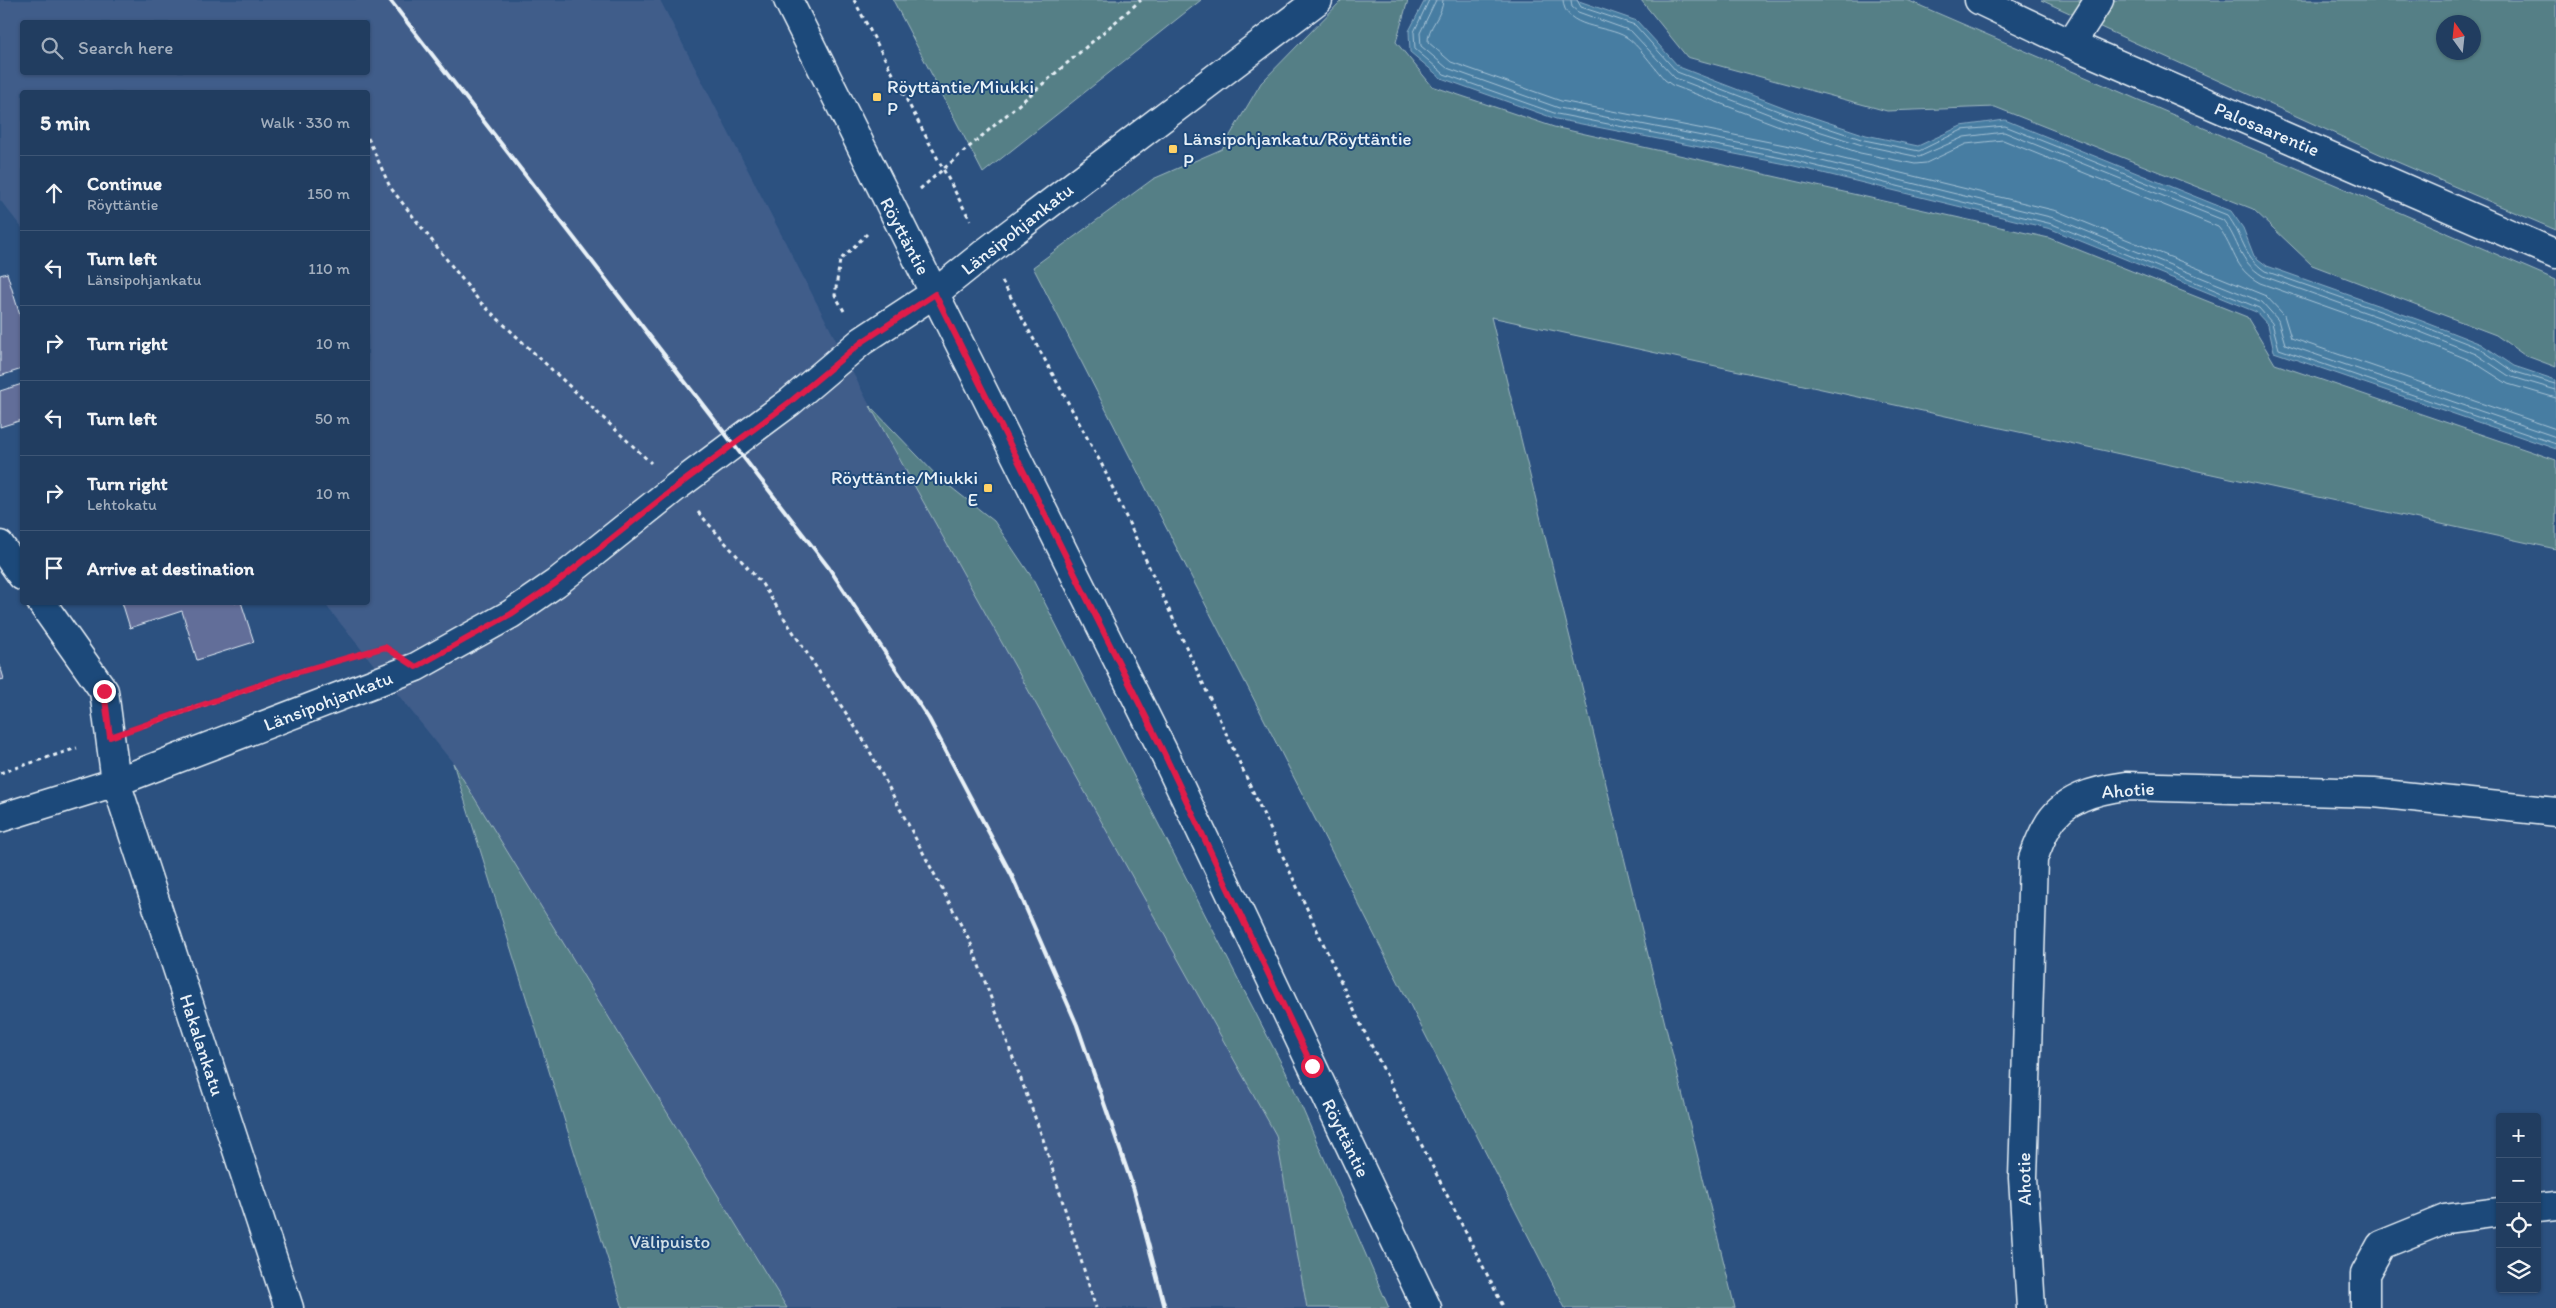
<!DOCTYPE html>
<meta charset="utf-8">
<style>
body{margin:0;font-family:Itim,sans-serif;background:#294466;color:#f1f3f6}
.controls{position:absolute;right:15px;bottom:15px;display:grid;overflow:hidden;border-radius:5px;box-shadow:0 1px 4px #0004}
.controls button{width:45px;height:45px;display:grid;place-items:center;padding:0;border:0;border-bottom:1px solid #3e5675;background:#213d60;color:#f1f3f6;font:25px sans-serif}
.compass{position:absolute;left:2436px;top:15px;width:45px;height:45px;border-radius:50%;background:#213d60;box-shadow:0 1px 4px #0004;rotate:345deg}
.stop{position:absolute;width:15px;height:15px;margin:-11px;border:4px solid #e11d48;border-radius:50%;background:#fff}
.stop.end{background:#e11d48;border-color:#fff;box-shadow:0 1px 5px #0008}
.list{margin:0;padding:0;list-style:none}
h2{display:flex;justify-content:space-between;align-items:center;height:65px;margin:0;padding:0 20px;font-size:21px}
h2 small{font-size:16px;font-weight:400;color:#a2aebd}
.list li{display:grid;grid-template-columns:32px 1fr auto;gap:15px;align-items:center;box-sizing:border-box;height:75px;padding:0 20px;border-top:1px solid #3e5675}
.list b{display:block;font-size:19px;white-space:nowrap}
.list p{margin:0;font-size:16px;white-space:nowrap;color:#a2aebd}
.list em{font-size:16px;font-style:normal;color:#a2aebd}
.icon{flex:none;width:28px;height:28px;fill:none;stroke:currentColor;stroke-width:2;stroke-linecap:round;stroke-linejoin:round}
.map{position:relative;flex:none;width:2556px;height:1308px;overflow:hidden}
.search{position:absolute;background:#213d60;box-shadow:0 1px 4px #0004;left:20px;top:20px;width:350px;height:55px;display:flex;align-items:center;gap:12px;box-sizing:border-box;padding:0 18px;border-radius:5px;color:#a2aebd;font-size:19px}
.panel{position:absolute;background:#213d60;box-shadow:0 1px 4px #0004;left:20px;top:90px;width:350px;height:515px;border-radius:5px}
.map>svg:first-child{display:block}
.built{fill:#3f5d8a;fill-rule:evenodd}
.green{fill:#557f86;stroke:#9eb8bf;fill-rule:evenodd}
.water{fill:#467da2;stroke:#87abc4}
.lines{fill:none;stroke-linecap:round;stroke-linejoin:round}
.shore{stroke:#a7c3d6;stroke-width:1}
.building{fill:#626e99;stroke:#e8f1f8}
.minor-casing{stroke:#e8f1f8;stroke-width:31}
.path{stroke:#e8f1f8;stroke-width:3;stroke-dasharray:4 4;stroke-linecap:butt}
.minor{stroke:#1f4a7a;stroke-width:28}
.rail{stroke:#e8f1f8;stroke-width:4}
.route{stroke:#e11d48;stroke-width:6}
.poi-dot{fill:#ffd166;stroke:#1f4a7a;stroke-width:2}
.labels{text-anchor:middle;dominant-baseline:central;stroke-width:4;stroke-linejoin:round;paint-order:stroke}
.poi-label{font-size:19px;fill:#e8f1f8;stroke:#1f4a7a;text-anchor:start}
.street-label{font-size:19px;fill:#e8f1f8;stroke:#1f4a7a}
.park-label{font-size:19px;fill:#d2e0e7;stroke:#1f4a7a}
</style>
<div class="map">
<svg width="2556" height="1308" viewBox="0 0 2556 1308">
<rect width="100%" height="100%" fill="#2c5180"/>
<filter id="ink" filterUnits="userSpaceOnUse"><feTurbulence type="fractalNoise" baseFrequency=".02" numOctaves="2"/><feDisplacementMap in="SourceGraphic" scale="10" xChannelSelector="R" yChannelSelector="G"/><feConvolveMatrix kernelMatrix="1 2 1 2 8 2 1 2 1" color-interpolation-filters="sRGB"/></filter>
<g filter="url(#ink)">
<path class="built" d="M0,0h660l210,406 406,729 31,173h-520l-334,-545 -129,-160 44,-1v-510h-346v136l-22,-28zM22,22h346v50h-346z"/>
<path class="green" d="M893,0h308l-218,173z
M1342,0h66l-12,42 36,44 122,41 495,111 198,79 28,47 281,96v89l-1065,-232 244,991h-170l-532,-1041 120,-88 69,-30 39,-66z
M1641,0h266l649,280v87l-32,-12 -28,-20 -184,-70 -59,-56 -258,-102 -108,4 -200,-54z
M2041,0h515v230l-161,-69zM2444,22h30v30h-30z
M870,406l68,71 56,44 37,55 259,504 99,228h-82l-31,-173z
M453,763l334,545h-164z"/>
<path class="water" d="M1425,0h151l61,21 42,46 109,42 78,26 52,11 43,-20 44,-6 226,91 12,17 11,28 13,10 155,55 59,23 33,22 42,14v69l-282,-97 -6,-27 -12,-13 -205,-83 -265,-65 -230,-45 -115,-41 -31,-26 -1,-21z"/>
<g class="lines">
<path class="shore" d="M1429,0l-15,32 1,17 29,25 113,40 230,45 265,65 207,84 13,15 7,26 277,95
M1436,0l-16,33 1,13 26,22 112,40 230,45 265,65 208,84 16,18 7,24 271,93
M1443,0c0,16 -16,27 -15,42l23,20 110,39 229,45 267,65 209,85 18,19 7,23 265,91
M1563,0c1,29 44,25 63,37 11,6 30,33 39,43l7,5 110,42 78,26 55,11 11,-1 40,-19 37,-4 215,87c18,21 14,41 42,56l155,55 57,23 36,23 48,14
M1571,0l1,7 6,5 53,19 44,47 109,42 78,25 57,12 45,-20 40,-5 219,88c17,22 15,41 40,56l155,55 58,23 33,22 47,14
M1577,0l4,7 54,18 42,47 109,42 78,26 55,11 43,-21 43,-4 222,89c17,21 15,40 38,56l155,54 59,23 33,23 44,13"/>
</g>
<path class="building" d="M7,273l15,49v47l-22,7v-101z
M22,384v36l-22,7v-36z
M122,602h119l13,40 -57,18 -15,-49 -52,17z
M0,665l4,14 -4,1z"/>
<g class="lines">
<g class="minor-casing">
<path id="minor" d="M788,0l374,749 265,559
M1979,0l92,44 485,210
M2071,44l28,-44
M0,545l22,31
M41,602l63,89 12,91 173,526
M0,818l116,-36 300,-115 95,-53 45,-31 120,-96 114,-85 72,-61 73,-48 51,-41 332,-252
M2537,1208l19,-2
M2031,1308l-8,-130 10,-319c4,-11 8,-22 14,-32 15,-29 50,-37 79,-41l248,7 182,19
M2365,1308v-34l16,-29 64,-26 55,-7"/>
</g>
<path class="path" d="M854,0l116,220
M368,138l22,49 90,115 171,161
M920,189l221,-189
M1002,281l100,184 257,556 145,287
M844,311l-9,-16 5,-35 27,-26
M698,512l64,72 104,160 105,200 72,195 53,169
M143,726l164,-57
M0,773l77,-25"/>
<use href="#minor" class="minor"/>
<path class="rail" d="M390,0l439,568 100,151 83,157 65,149 57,165 31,118"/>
</g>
</g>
<g class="lines" filter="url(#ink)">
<path class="route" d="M104,691l6,46 178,-62 97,-28 31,20 95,-53 45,-31 120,-96 114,-85 72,-60 73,-48 227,455 150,317"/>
</g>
<g class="poi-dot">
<rect x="872" y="92" width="10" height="10" rx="2.5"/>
<rect x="1168" y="144" width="10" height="10" rx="2.5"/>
<rect x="983" y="483" width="10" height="10" rx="2.5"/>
</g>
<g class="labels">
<g class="poi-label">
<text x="887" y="86">Röyttäntie/Miukki<tspan x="887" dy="22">P</tspan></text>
<text x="1183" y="138">Länsipohjankatu/Röyttäntie<tspan x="1183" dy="22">P</tspan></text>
<text x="978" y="477" text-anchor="end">Röyttäntie/Miukki<tspan x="978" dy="22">E</tspan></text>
</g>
<g class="street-label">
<text transform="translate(2267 129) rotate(23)">Palosaarentie</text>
<text transform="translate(1017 229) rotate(-38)">Länsipohjankatu</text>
<text transform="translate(905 236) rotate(62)">Röyttäntie</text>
<text transform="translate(328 701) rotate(-21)">Länsipohjankatu</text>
<text transform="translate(2128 790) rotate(-4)">Ahotie</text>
<text transform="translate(202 1045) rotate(72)">Hakalankatu</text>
<text transform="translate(1346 1138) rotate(64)">Röyttäntie</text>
<text transform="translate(2024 1179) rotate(-91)">Ahotie</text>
</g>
<g class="park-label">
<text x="670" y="1241">Välipuisto</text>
</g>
</g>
</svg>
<div class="controls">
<button>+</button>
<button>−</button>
<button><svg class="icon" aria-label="locate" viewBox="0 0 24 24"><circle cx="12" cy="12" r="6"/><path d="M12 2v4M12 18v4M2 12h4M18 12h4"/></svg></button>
<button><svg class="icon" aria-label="layers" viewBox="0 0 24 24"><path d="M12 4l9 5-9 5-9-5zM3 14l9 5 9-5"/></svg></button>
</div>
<svg class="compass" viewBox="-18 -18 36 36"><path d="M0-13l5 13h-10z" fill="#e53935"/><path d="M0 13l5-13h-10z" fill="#a2aebd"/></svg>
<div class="stop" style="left:1312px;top:1066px"></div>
<div class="stop end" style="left:104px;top:691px"></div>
<div class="search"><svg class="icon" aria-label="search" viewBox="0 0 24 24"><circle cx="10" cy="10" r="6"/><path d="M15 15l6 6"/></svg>Search here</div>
<section class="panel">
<h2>5 min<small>Walk · 330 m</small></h2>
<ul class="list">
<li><svg class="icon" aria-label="ahead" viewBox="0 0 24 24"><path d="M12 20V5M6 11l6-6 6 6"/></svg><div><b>Continue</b><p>Röyttäntie</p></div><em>150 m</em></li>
<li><svg class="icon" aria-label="left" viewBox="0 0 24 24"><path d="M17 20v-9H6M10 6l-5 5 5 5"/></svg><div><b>Turn left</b><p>Länsipohjankatu</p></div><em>110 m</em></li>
<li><svg class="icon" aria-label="right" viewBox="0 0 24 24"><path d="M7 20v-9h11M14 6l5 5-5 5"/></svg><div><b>Turn right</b></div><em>10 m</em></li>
<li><svg class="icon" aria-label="left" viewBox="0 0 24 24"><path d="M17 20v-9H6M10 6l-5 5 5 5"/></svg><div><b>Turn left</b></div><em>50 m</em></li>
<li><svg class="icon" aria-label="right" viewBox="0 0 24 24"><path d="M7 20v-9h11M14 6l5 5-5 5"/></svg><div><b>Turn right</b><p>Lehtokatu</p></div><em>10 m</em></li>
<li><svg class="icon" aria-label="arrive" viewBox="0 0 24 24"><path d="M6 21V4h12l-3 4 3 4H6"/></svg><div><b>Arrive at destination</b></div></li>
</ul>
</section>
</div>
